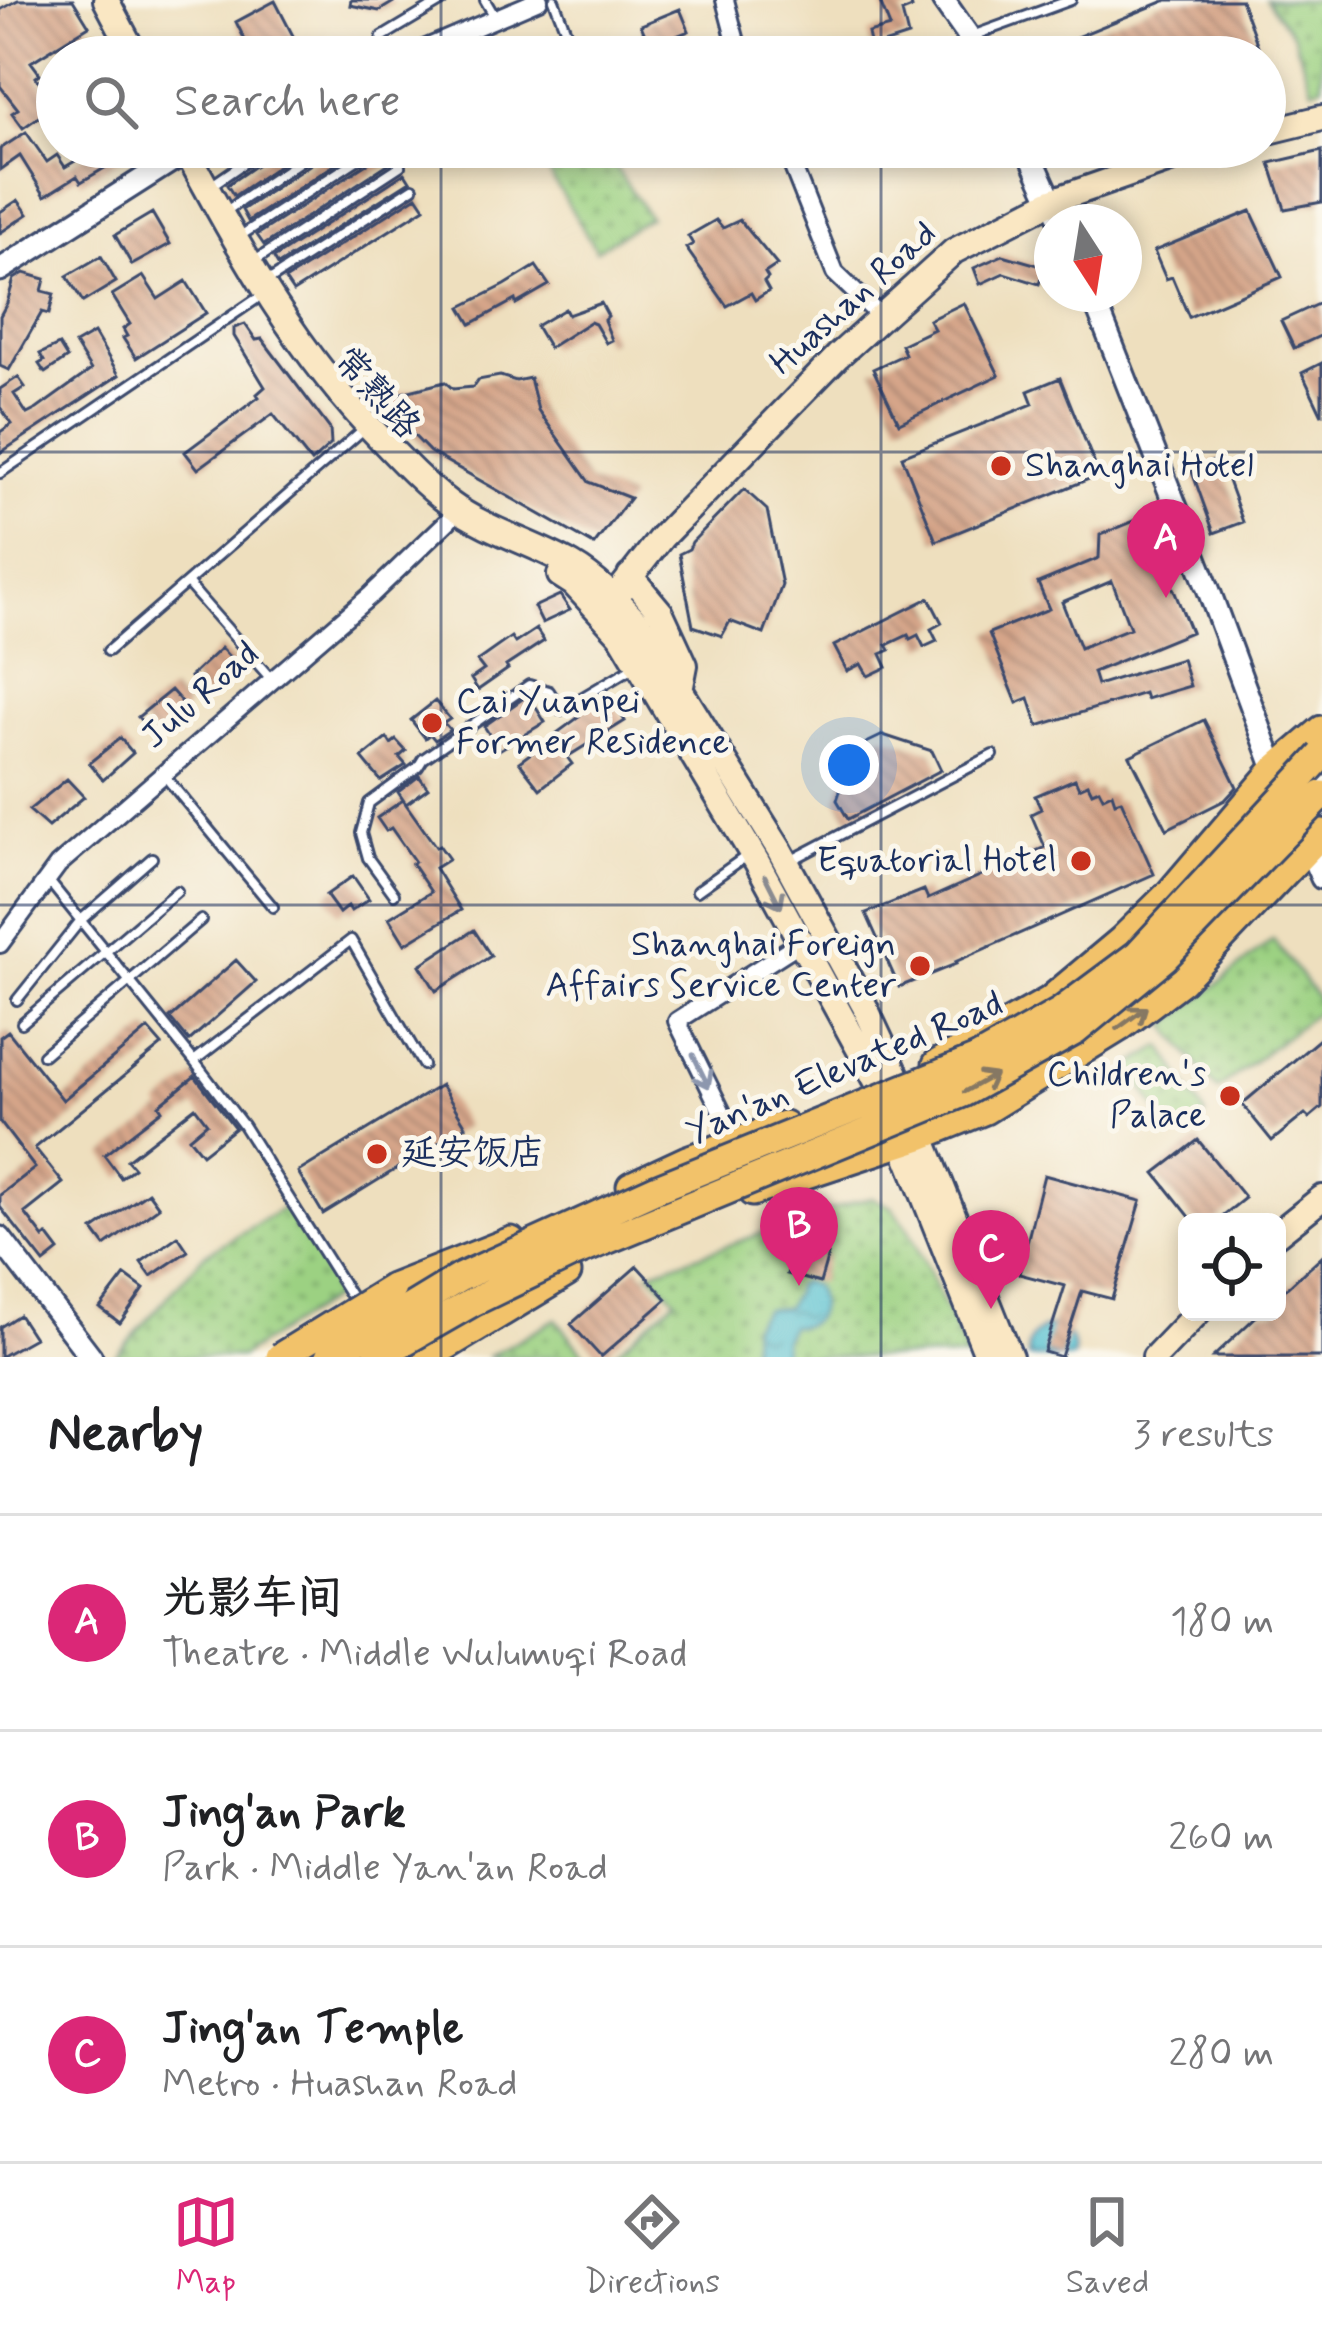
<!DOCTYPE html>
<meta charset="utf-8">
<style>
body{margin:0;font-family:Mynerve,"LXGW WenKai TC",sans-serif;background:#f6f6f6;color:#202124}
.controls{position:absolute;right:36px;bottom:36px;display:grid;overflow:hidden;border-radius:18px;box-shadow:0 6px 18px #0003}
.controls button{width:108px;height:108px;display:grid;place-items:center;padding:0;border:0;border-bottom:3px solid #e0e0e0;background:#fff;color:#202124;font:60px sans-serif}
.compass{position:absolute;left:1034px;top:204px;width:108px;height:108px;border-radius:50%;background:#fff;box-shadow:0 6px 18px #0003;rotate:168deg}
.you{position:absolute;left:849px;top:765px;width:42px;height:42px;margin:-30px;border:9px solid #fff;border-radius:50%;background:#1a73e8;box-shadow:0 0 0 18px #1a73e833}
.badge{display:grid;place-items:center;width:78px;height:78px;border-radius:50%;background:#db2777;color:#fff;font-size:39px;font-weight:700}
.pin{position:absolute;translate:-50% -99px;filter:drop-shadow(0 3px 6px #0008)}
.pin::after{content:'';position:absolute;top:63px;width:42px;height:36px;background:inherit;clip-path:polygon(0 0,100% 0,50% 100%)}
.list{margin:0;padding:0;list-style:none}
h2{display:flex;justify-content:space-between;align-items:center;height:156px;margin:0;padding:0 48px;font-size:51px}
h2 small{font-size:39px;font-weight:400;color:#757577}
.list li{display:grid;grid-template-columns:78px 1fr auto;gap:36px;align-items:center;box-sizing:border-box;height:216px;padding:0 48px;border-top:3px solid #e0e0e0}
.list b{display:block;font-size:45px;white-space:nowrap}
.list p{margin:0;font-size:39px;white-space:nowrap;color:#757577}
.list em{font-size:39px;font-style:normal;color:#757577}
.icon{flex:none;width:66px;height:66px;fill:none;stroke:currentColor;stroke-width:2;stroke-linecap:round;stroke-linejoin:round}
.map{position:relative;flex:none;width:1322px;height:1357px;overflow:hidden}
.search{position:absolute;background:#fff;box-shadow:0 6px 18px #0003;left:36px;right:36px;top:36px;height:132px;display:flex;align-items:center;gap:30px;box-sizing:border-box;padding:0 42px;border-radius:66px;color:#757577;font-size:45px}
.sheet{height:804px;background:#fff}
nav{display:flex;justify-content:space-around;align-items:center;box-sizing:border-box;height:168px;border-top:3px solid #e0e0e0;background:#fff;font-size:33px;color:#757577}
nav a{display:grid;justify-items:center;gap:6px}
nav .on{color:#db2777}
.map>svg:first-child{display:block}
.grass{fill:url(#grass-dots);stroke:#5c8070;stroke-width:3}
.water{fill:url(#water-ripples);stroke:#387898;stroke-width:3}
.building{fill:url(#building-back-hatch);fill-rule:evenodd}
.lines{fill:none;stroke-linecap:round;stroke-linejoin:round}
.service-casing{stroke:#3b496c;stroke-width:14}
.minor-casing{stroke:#3b496c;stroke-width:22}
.tertiary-casing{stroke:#3b496c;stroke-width:27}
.secondary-casing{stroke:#3b496c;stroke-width:30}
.primary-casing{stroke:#3b496c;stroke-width:33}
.trunk-casing{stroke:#3b496c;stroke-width:33}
.service{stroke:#fff;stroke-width:8}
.minor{stroke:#fff;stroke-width:16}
.tertiary{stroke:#fff;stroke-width:21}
.secondary{stroke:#fae7c3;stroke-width:24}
.primary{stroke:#f2c26a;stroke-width:27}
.trunk{stroke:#f2c26a;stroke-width:27}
.trunk-bridge-casing{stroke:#3b496c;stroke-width:33;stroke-linecap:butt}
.trunk-bridge{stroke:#f2c26a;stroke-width:27}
.oneway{stroke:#8a8b90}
.oneway2{stroke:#867864}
.oneway3{stroke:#8d97ae}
.grid{fill:none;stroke:#1b2f5e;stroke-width:3;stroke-opacity:0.55}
.poi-dot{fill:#c8321e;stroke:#fbf7ec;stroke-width:4.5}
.labels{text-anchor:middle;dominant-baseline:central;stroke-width:10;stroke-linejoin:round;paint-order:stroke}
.street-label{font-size:36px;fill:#1b2f5e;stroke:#fbf7ec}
.poi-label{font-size:36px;fill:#1b2f5e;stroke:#fbf7ec;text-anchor:start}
</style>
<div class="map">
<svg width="1322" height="1357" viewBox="0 0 1322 1357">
<defs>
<pattern id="grass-dots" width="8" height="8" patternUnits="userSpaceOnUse" patternTransform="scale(3)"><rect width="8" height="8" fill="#9cd182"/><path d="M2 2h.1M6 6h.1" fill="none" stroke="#7eaa6e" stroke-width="1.8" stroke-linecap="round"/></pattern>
<pattern id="water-ripples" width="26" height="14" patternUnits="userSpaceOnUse" patternTransform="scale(3)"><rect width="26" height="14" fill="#56c1d1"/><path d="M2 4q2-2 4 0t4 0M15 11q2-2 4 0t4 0" fill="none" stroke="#469dad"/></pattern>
<pattern id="building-back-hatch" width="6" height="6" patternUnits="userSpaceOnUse" patternTransform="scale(3)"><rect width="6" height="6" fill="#d5a589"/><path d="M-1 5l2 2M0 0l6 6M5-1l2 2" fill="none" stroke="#ac8773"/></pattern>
</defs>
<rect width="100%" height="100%" fill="#fbf7ec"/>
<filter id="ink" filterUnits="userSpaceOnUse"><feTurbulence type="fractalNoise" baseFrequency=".00833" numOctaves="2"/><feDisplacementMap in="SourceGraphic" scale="24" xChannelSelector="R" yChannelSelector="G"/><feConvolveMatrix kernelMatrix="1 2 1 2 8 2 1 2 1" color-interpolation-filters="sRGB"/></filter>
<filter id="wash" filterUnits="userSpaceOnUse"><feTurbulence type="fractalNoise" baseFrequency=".004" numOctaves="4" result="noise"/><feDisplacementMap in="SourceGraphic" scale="48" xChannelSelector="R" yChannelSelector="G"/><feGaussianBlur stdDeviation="2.7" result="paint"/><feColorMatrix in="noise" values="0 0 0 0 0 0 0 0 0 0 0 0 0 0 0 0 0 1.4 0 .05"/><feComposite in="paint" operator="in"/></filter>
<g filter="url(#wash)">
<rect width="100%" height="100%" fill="#eedfbe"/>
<path class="grass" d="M1266,0h56v86l-10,3 -19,-54z
M605,152l44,65 -53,33 -50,-82z
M1273,940l49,64v4l-105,82 -51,-65z
M1162,1046l44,70 -33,20 -43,-70z
M873,1198l19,9 16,21 60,129h-358l66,-58 -26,-27 203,-70z
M287,1206l54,87 -101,64h-125l89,-102z
M556,1319l31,38h-100z"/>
<path class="water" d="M803,1282l11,4c11,22 3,42 -24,40l-7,13 -1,18h-31l1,-32 13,-16 21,-1 8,-14 1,-8z
M1049,1327c17,2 27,12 24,30h-45c-1,-16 5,-26 21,-30z"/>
<g id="blocks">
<path class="building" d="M18,0h55l16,26 -58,36 9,12 -4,3 20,28 -33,23 -11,-15 6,-4 -18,-23v-76z
M351,0h46l-18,11 -29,-6z
M886,0h24l2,8 -10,4 6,24 -37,12 -3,-15 22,-6 -10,-25z
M1167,0h74l21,57h-185l-8,-17z
M275,1l29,56h-92l33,-17 -9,-18z
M680,9l9,22 -39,16 -9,-22z
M26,132l21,30 10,-7 8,12 34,-20h41l-59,35 -4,-6 -32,20 -25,-40 -20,14v-21z
M275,147h31l-72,49 -7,-11 45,-31z
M329,147h33l-114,74 -6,-11 84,-56z
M386,147l8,13 -130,85 -7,-10 125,-81z
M1322,151v51l-37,7 -15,-46z
M405,173l5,8 -132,84 -4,-7z
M417,196l8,12 -132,84 -8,-12z
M18,200l10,14 -28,19v-21z
M1251,211l31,66 -93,40 -17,-40 -6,2 -12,-28z
M152,213l18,31 -38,21 -17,-30z
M716,220l7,8 17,-8 37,45 -12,8 3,5 -4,4 5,9 -14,9 -4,-7 -24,13 -41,-58 7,-4 -5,-8z
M1003,255l42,12 -6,17 -35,-11 -24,11 -6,-16z
M101,256l15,26 -33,20 -16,-26z
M536,266l13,19 -33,19 -1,-4 -44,24 -10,-17 44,-22z
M24,273l21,6 -3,12 12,3 -5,20 -7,-2 -33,58 -9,-4v-50l7,-13 7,-24z
M143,276l15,23 28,-18 20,32 -70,45 -13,-20 4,-2 -4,-7 7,-5 -18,-29z
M1322,302v33l-28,13 -13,-27z
M601,303l7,13 -4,4 8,20 -6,3 -11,-19 -5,-2 -41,26 -13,-22 29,-17 3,6z
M964,303l35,72 -100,48 -26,-54 32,-15 -4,-9 33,-16 -5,-9z
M245,324l11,16 6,-1 68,90 1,15 -20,18 -38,-48 -75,55 -13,-17 74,-55 -2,-3 8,-7 -31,-51v-8z
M94,333l25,42 -119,78v-21l12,-8 -12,-17v-18l18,-12 7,10 -11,7 13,20 10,-5 54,-39 -16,-26z
M59,345l8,13 -22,15 -6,-9 5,-3 -4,-7z
M1322,363v52l-20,-42z
M500,376l16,5 14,-3 8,32 51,72 41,16 -36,47 -164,-93 -52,-53 67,-17 8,7 20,-2 5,-7z
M1060,378l39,97 -163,66 -34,-85 131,-52 -5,-13z
M1220,459l23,63 -29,11 -23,-64z
M744,489l23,21 15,75 -18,49 -34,-13 -8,15 -29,-10 -14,-72 10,-5 3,-7z
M1144,517l47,115 -98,40 4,13 85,-26 8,27 -44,13 -2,-6 -106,33 -9,-28 -12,5 -28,-70 60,-24 -11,-26 61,-25 1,-23zM1112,581l18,47 -50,20 -18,-46z
M560,595l10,15 -28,13 -8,-16z
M929,598l13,25 -11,6 6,12 -13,6 -6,-12 -8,4 -2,-4 -21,10 3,5 -9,4 6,13 -19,9 -7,-12 -14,7 -13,-25z
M536,629l8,12 -38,25 2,3 -30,21 -7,-11 13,-9 -7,-9 34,-24 4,6z
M221,648l18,19 -34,31 -15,-21z
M171,690l16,18 -32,28 -17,-19z
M607,692l18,29 -58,36 5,7 -32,25 -21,-27 35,-26 2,3 1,-6 22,-16 -4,-6z
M528,695l17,27 -46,28 -15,-24z
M435,701l15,18 -6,4 6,7 -15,10 -5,-6 -5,4 -14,-18z
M1204,720l33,67 -12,13 -58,29 -37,-73z
M883,735l49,16 9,19 -93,49 -11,-19 17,-51z
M120,738l13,15 -30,27 -14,-17z
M387,738l4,6 5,-4 10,11 -7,6 7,8 -25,16 -19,-23z
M419,776l9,12 -22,16 -8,-12z
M67,779l17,18 -36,30 -19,-17z
M1075,779l4,9 9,-4 4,8 7,-3 4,8 9,-4 3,9 6,-2 33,74 -199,88 1,2 -57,23 -33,-74 58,-23 4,9 117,-52 -14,-33 10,-5 -6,-13z
M403,800l33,47 3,-2 10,14 -14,9 26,42 -56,34 -16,-26 42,-26 -19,-28 3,-2 -24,-34 -5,3 -9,-13z
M353,876l16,23 -18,12 -3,-5 -9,7 -13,-18z
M474,930l17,26 -55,35 -16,-26z
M236,960l20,22 -67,59 -19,-23z
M148,1029l14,16 -127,103 28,35 -38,30 19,25 3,-3 12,16 -15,12 -44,-56v-12l35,-27 -35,-46v-85l8,-6 55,69z
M1322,1037v70l-13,11 -4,-4 -33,27 -30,-37z
M195,1076l40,52 -33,26 -13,-16 18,-15 -12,-16 -68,53 7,8 -13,10 -17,-23 58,-45 -3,-5z
M441,1085l25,41 -143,88 -25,-42z
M1198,1140l47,58 -30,24h-21l-39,-49z
M1044,1175l97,26 -29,98 -30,-8 -21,66 -17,-5 21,-66 -46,-12z
M148,1192l11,15 -54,39 -12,-16z
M178,1236l10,15 -37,25 -10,-14z
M811,1250l17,5 -8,28 -33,-9 7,-21 16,2z
M1322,1256v101h-109l48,-45h16v-15z
M637,1266l30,33 -66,58 -30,-33z
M125,1275l19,14 -24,34 -20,-15z
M19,1315l15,23 -34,19v-30z"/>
</g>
</g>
<g filter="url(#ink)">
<use href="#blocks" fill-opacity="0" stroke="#3b496c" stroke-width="3"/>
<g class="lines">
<g class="service-casing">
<path id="service" d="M485,0l10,17
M554,0l22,57
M972,36l99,-36
M377,57l5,-20 62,-37
M209,187l58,-40
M223,213l98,-66
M237,238l140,-91
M256,260l144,-94
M268,281l145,-93
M0,473l255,-173
M187,583l85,97
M108,651l257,-223
M163,774l110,133
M788,862l205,-107
M48,880l146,181
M697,891l48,-34
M394,894l-26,-36 -7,-25 8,-30 49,-36 5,-8 106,-74 20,6 12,19 76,-45
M17,1000l64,-80 71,-62
M22,1023l155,-132
M43,1055l158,-135
M355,1303l-112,-178 -49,-64 157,-121 72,125"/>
</g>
<g class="minor-casing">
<path id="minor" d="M725,0l15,57
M405,57l134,-57
M785,147l50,126 46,44
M0,944l58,-79 313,-270 78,-75 6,-12
M736,1141l-59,-120 122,-78"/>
</g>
<g class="tertiary-casing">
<path id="tertiary" d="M943,0l40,57
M1027,147l34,75
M0,270l176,-112 12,-4
M1092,294l117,297 70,189
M1304,837l18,41
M0,1238l91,119"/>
</g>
<g class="secondary-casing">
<path id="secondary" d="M106,0l30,57
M1265,132l57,-14
M184,147c59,108 112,205 199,294 21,22 42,44 66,62 36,27 84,40 123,62 26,15 47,38 68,60l139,224 85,156 36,77 110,275
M560,575l14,9 47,51 136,227 125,229 106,266
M630,576l31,37 24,52 -5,26
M606,608l55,-70 177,-182 116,-105 98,-50 155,-54
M1277,1234l45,-36
M1155,1357l43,-45"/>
</g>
<g class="primary-casing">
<path id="primary" d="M937,1064l112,-63 73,-61 48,-47 105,-123 47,-40
M631,1186l56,-26 97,-35
M752,1192l169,-56 64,-26 135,-83 62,-47 140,-147"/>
</g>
<g class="trunk-casing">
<path id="trunk" d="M392,1288l119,-47
M428,1357l139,-84"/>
</g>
<use href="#service" class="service"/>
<use href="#minor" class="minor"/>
<use href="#tertiary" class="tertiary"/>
<use href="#secondary" class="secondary"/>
<use href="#primary" class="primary"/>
<use href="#trunk" class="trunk"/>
<g class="trunk-bridge-casing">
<path id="trunk-bridge" d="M280,1357l112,-69
M329,1357l130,-79 196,-89 322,-130 83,-47 78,-58 184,-199
M377,1357l96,-55 97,-47 393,-162 112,-62 89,-73 158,-163"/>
</g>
<use href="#trunk-bridge" class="trunk-bridge"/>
</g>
<defs><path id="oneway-shaft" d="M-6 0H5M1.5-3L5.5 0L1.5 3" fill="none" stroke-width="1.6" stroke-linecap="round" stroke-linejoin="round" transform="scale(3)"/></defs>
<use class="oneway" href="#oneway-shaft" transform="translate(773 892) rotate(63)"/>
<g class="oneway2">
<use href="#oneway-shaft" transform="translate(1132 1018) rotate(-36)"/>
<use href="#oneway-shaft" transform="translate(980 1083) rotate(-29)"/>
</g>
<use class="oneway3" href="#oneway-shaft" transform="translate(701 1071) rotate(64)"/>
</g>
<path class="grid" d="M441,0v57M881,0v57M441,147v1210M881,147v1210M0,452h1322M0,905h1322"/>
<g class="poi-dot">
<circle cx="1001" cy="466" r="12"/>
<circle cx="432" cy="723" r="12"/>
<circle cx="1081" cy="861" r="12"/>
<circle cx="920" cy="966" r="12"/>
<circle cx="1230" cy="1096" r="12"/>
<circle cx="377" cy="1154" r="12"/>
</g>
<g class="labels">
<g class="street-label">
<text transform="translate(854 299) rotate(-42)">Huashan Road</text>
<text transform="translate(376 394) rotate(48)">常熟路</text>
<text transform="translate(201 696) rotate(-41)">Julu Road</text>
<text transform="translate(845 1069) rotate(-23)">Yan'an Elevated Road</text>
</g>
<g class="poi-label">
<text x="1025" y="466">Shanghai Hotel</text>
<text x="456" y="702">Cai Yuanpei<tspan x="456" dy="41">Former Residence</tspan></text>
<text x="1057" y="861" text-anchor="end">Equatorial Hotel</text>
<text x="896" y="945" text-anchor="end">Shanghai Foreign<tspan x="896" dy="41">Affairs Service Center</tspan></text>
<text x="1206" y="1075" text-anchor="end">Children's<tspan x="1206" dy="41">Palace</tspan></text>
<text x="401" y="1154">延安饭店</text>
</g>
</g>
</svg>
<div class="controls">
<button><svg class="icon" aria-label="locate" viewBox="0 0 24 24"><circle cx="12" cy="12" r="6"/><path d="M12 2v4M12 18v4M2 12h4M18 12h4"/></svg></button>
</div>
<svg class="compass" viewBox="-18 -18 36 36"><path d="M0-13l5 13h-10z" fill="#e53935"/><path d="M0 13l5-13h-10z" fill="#757577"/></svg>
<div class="you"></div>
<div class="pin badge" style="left:1166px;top:598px">A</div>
<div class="pin badge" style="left:799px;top:1286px">B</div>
<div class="pin badge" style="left:991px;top:1309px">C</div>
<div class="search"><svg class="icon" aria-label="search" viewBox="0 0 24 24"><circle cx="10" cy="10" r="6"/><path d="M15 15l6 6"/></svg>Search here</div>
</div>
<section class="sheet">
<h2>Nearby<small>3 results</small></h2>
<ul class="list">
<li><span class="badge">A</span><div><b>光影车间</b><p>Theatre · Middle Wulumuqi Road</p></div><em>180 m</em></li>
<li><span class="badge">B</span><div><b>Jing'an Park</b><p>Park · Middle Yan'an Road</p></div><em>260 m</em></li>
<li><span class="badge">C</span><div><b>Jing'an Temple</b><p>Metro · Huashan Road</p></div><em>280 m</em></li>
</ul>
</section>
<nav>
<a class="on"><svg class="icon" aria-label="map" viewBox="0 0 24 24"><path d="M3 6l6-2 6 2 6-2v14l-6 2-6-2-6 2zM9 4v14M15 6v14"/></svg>Map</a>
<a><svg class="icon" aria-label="directions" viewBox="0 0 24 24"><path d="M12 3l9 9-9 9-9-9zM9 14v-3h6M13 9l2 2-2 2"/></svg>Directions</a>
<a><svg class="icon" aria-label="saved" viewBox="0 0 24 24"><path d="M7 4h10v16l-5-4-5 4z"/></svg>Saved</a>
</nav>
